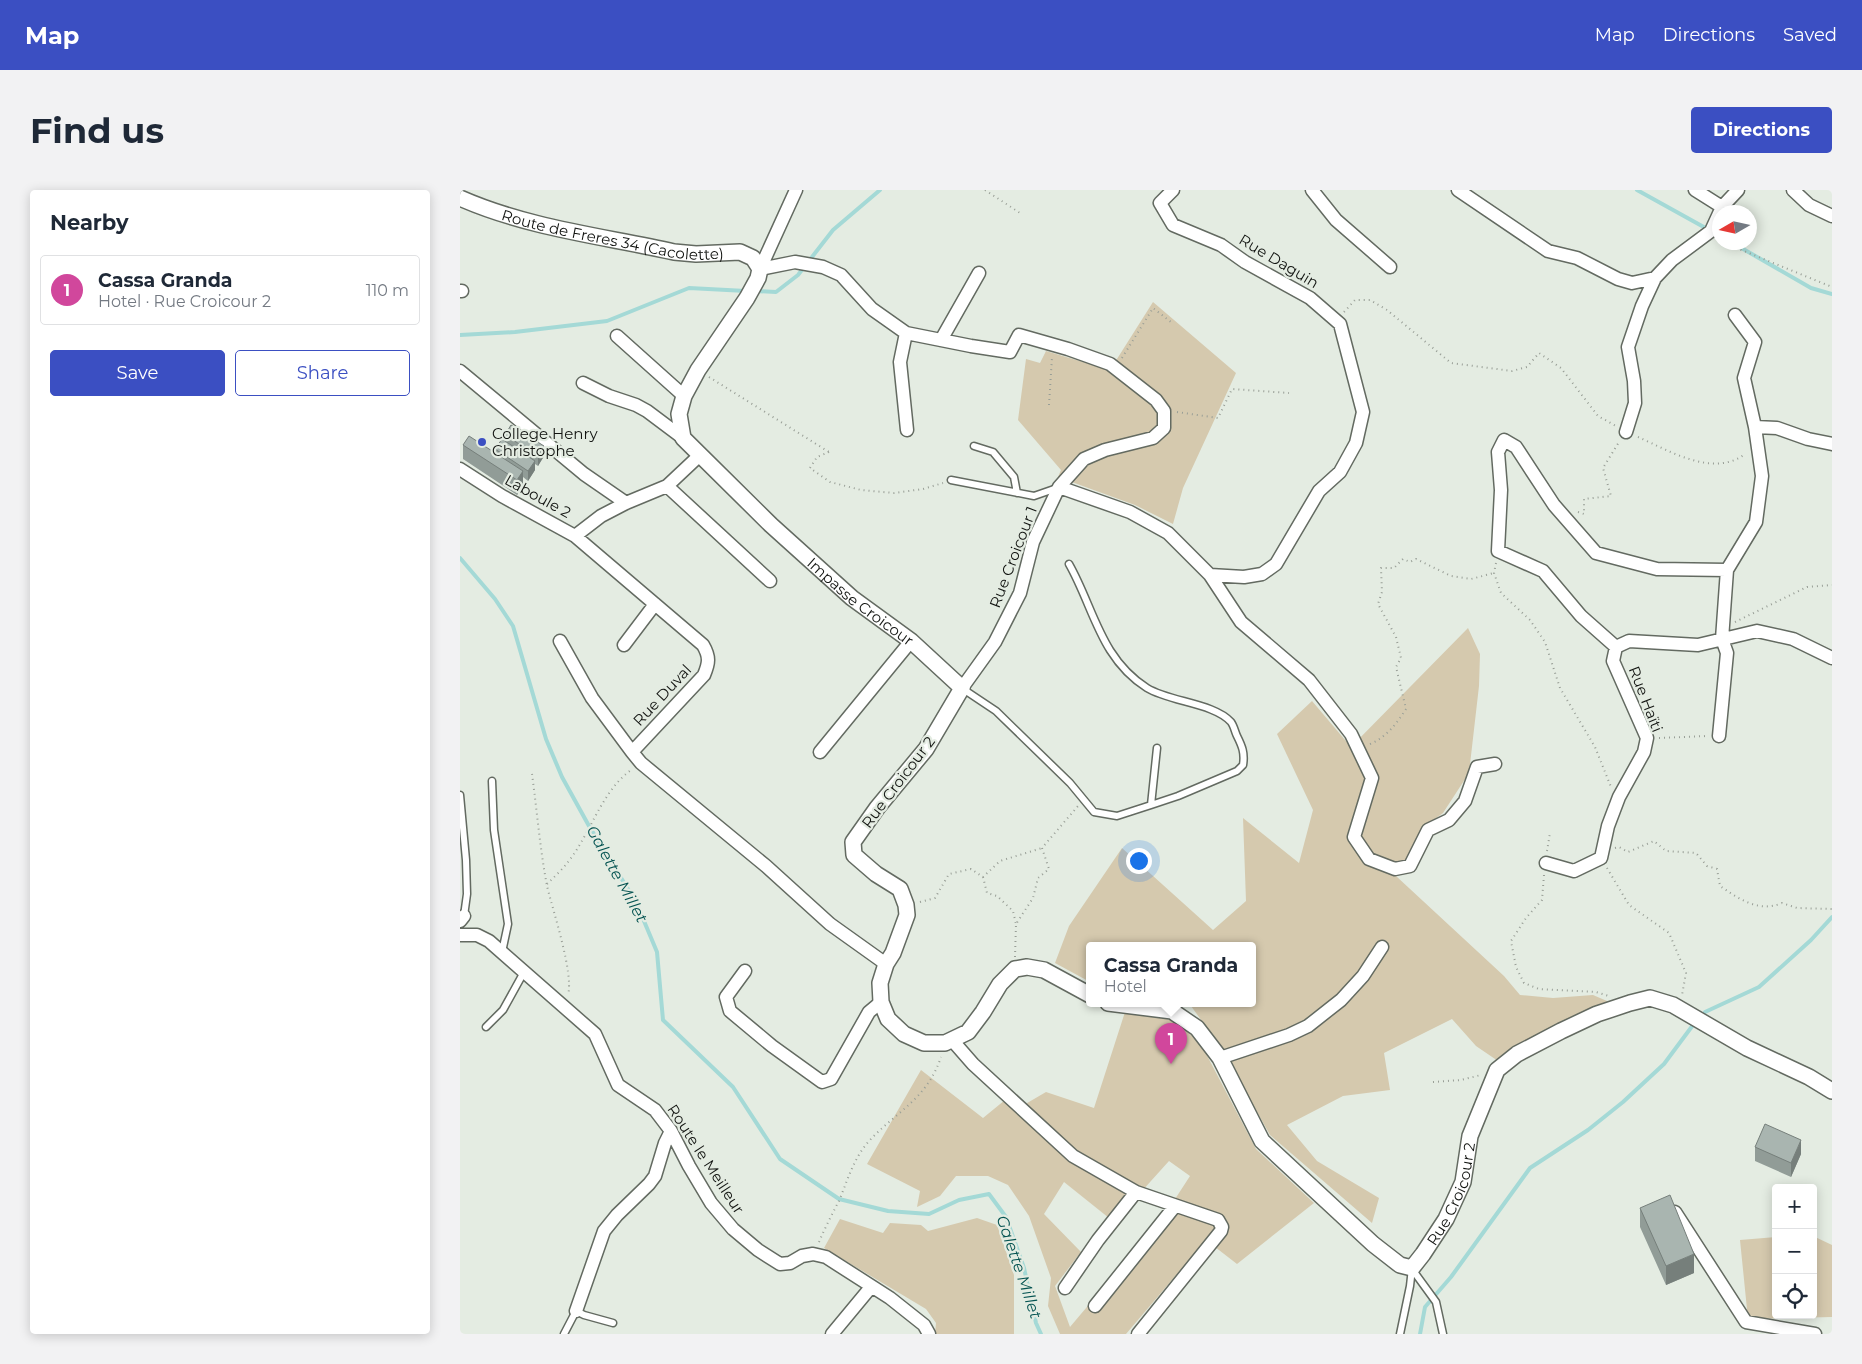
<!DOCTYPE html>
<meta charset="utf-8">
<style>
body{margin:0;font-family:Montserrat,sans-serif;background:#f2f2f3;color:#1f2937}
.controls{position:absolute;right:15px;bottom:15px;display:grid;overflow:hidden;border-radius:5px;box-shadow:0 2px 12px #0003}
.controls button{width:45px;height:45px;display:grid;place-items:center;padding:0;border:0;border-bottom:1px solid #e0e1e3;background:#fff;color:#1f2937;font:25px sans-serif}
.compass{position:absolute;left:1252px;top:15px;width:45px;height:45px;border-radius:50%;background:#fff;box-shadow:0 2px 12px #0003;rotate:261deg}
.you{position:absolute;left:678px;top:670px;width:18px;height:18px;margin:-12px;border:4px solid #fff;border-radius:50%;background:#1a73e8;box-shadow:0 0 0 8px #1a73e833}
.badge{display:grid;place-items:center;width:32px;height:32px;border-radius:50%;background:#3b4fc2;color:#fff;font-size:16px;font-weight:700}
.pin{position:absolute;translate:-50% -41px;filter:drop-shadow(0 1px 2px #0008)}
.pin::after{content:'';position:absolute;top:26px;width:18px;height:15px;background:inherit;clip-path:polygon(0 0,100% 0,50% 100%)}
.popup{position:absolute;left:626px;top:752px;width:170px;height:65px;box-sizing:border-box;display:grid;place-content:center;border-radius:5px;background:#fff;filter:drop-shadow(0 1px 4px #0005);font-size:16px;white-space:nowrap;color:#747a83}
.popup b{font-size:19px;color:#1f2937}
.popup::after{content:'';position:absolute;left:50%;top:100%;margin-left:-10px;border:10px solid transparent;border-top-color:#fff}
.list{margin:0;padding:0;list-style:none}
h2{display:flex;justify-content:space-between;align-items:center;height:65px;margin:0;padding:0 20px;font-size:21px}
h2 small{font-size:16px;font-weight:400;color:#747a83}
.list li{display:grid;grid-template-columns:32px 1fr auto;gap:15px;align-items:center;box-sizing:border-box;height:70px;margin:0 10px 10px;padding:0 10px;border:1px solid #e0e1e3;border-radius:5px}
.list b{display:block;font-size:19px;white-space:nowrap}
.list p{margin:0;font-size:16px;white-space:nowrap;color:#747a83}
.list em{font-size:16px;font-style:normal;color:#747a83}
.actions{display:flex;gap:10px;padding:15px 20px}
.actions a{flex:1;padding:11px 0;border:1px solid #3b4fc2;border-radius:5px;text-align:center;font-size:18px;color:#3b4fc2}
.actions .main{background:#3b4fc2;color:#fff}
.icon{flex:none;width:28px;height:28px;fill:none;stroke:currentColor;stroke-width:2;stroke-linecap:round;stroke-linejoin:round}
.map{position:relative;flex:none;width:1372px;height:1144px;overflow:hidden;border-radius:5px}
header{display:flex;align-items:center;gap:30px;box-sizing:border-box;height:70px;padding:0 25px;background:#3b4fc2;color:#fff}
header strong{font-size:24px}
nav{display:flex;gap:28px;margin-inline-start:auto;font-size:18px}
.intro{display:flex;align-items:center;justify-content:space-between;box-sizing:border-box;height:120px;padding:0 30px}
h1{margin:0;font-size:35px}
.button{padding:12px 22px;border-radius:5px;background:#3b4fc2;color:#fff;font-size:18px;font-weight:700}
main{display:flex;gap:30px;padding:0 30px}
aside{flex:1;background:#fff;border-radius:5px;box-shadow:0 2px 12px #0003}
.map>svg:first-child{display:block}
.green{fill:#d5c9ae;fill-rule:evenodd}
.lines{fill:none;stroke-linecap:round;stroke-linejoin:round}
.stream{stroke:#a4d9d6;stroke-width:4}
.service-casing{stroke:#636a61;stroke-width:9}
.minor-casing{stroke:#636a61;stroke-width:15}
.tertiary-casing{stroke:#636a61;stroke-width:18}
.path{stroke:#989e96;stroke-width:2;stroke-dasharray:1 4;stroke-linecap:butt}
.service{stroke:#fff;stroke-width:6}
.minor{stroke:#fff;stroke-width:12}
.tertiary{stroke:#fff;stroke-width:15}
.wall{fill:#919c97}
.shaded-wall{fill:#767f7b}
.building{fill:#a9b5b0;stroke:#767f7b}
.poi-dot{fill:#3b4fc2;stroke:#e4ece2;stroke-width:2}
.labels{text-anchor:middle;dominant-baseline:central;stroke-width:4.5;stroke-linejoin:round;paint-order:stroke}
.street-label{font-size:15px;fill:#111310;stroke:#e4ece2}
.poi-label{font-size:15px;fill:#111310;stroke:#e4ece2;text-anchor:start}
.water-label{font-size:16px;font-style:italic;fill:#045351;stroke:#e4ece2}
</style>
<header>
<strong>Map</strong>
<nav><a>Map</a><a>Directions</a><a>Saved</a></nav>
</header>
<div class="intro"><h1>Find us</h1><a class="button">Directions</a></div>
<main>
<aside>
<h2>Nearby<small></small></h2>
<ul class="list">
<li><span class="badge" style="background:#d1479c">1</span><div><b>Cassa Granda</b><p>Hotel · Rue Croicour 2</p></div><em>110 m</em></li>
</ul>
<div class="actions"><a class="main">Save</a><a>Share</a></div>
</aside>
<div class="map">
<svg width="1372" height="1144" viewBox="0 0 1372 1144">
<rect width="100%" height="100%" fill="#e4ece2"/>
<path class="green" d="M693,112l83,71 -53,115 -10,36 -38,-19 -77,-28 3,-7 -43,-50 8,-61 14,4 6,-12 64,19z
M1008,438l12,26 -1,32 -10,87 -26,40 -22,16 -15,32 -10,15 108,100 16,19 33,3 40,-3 21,9 -42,18 -34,12 -40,27 -22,-15 -24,-27 -68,34 6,37 -47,6 -56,29 30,36 62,37 -7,25 -102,-88 -50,-89 -29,-40 -21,-3h82v-58h-162v37l-35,-19 14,-37 53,-78 91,82 33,-29 -3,-83 56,45 14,-53 -36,-76 35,-33 39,46z
M665,822l52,9 25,25 54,103 58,54 -77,61 -31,-24 -80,94h-66l-12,-28 3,-28 -22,-62 -21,-31 -20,-9h-32l-16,20 -23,11 3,-16 -53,-27 54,-94 62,48 22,-18 10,10 31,-18 48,16zM709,971l21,15 -24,37 -96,114 -15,-41 26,-34 -37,-38 20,-32 50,40z
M517,1028l20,7 17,50v59h-79l1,-11 -10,-14 -102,-61 16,-29 43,14 7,-10 31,2 7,6z
M1353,1046l19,9v72l-84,2 -8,-79 36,-3v78h37z"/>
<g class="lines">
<path class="stream" d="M1177,0l83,46
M1271,52l80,46 21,6
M295,101l21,1 22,-17 35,-45 47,-40
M0,145l55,-3 92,-11 82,-33 57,3
M0,368l35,41 18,27 33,113 16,38 27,49 47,76 21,50 6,68 70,67 47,72 59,40 49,12 41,3 30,-14 30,-6 17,23 18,51 12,55 5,11
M1245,822l54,-25 52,-47 21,-23
M960,1144l5,-27 26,-30 79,-109 58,-38 35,-28 41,-38 29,-39"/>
<g class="service-casing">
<path id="service" d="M514,256l19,6 21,25 3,16
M491,290l83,16 23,-8
M609,374c25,44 31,94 78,124 23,14 67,15 84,34 3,4 4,10 6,14 5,10 8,17 6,29l-6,6 -59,25 -27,9
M503,499l33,22 74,72 24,29 23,4 34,-11 6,-57
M32,591l2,49 14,94 -6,28
M0,605l6,65 1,34 -3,22
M26,837l17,-17 21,-38
M952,1079l24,33 7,32
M104,1144l12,-23 8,4 29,8
M940,1144l10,-48 2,-18"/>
</g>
<g class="minor-casing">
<path id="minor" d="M713,0l-13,13 13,22 48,20 24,17 65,36 30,26 23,88 -7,31 -16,29 -21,19 -43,73 -14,10 -18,3 -34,-2
M852,0l24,30 54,47
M998,0l90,61 29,7 41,21 14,4 23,-5 17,-18 39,-29 11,-24
M1235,0l27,17 16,-17
M1333,0l16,15 23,11
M300,79l35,-7 28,5 18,8 31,34 34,24 65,13 39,6 9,-17 49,14 42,15 46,36 8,11v17l-11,10 -48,12 -21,9 -25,28 -26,55 -13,51 -25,49 -33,46
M300,79l36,-79
M0,101h2
M446,143l-6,29 7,68
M157,146l67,60
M481,150l38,-67
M0,181l124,103 42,29
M123,193l26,13 27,9 11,6 36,27
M1295,237l22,1 31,11 24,5
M1166,242l9,-29 -1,-22 -6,-34 14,-41 13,-28
M240,265l-33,31 -41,17 -25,13 -26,20 128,109c7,12 6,18 1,30l-72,77 9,11 125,103 64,58 56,40
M0,279l42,27 73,40
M207,296l103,95
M599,297l71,25 38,21 42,42 31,47 68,58 42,54 21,44 -18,59 15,22 26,10 15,-3 18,-36 21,-10 16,-19 12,-34 18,-3
M100,451l32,57 40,54
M164,455l31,-41
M1156,457l-35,-31 -38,-45 -45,-20 3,-61 -3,-38 6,-12 12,7 38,58 42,48 61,16 70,1
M1259,546l8,-83 -5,-14 5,-69 29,-48 6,-46 -7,-49 -11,-49 11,-36 -20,-27
M360,562l91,-111
M1086,673l28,8 27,-13 7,-32 11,-29 25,-45 3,-14 -34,-77 3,-14 13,-6 69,4 59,-14 36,8 39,19
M0,731l4,-5
M0,745h17l12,6 106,93 23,51 37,25 16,21 18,35 22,37 22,26 25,21 22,14 10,-1 12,-7 11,-2 13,3 64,41 34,27 5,9
M285,781l-19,26 4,14 42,35 50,36 9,-3 38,-67 12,-10
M492,850l21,24 100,92 63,36 -38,48 -33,48
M760,868l69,-23 19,-9 33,-26 22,-24 19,-29
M676,1002l82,28 4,7 -1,4 -83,103
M1215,1022l71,110 69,12
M635,1116l80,-100
M116,1121l28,-80 13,-16 32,-31 6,-8 10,-33 6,-12
M372,1144l39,-47"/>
</g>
<g class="tertiary-casing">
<g id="tertiary">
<path id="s1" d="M0,8c68,30 142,38 214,54l22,2 44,-2 13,6 7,11 -2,9 -11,20 -49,72 -14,26 -5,18 4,24 88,87 81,73 59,43 51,47 -36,61 -49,59 -24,34 1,13 22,19 24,15 6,16 1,10 -14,38 -7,11 -6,19 1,19 7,17 16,15 20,9h21l23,-11 15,-20 17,-28 15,-15 12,-2 17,3 46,25"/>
<path id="s2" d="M648,813l64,8 25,17 23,30 42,83 111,103 27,21 12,3 11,-14 23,-35 17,-37 7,-46 27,-66 20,-16 44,-23 36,-17 33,-11 20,-5 23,7 74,43 62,29 23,14"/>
</g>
</g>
<path class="path" d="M525,0l35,23
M1262,52l110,45
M884,122l11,-12h15l17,10 64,53 61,8 15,-4 12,-14 22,15 37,48 18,10
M662,168l31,-50 18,14
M249,187l120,75
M589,215l3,-48
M717,222l41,6 14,-29 57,4
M1178,247c32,14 75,41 107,17
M369,262l-12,5 -7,11 20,14 31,8 33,3 29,-4 20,-6
M1118,322l6,2v-15l27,-3 -8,-28 16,-26
M1036,373l-2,10 7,20 29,27 15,22 15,46 35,59 16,40
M1275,432l72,-35 25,-2
M1199,548l48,-2
M910,554c17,-7 27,-21 36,-35l-10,-42 5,-9 -5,-21 -18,-33 4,-12 -1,-24h13l9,-9 7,3 6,-3 35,17 20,3 23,-6
M72,584c5,37 8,75 15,112 6,25 27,88 21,109
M1155,658l4,-1 9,5 26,-11 12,10 30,2 11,13 10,3 3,17c19,13 39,27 62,17l15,5 35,1
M1087,661l3,-18
M1147,678l22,37 40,28 17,40 -4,22
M1084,685l-2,25 -16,18 -15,23 5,26 8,16 15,6 57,3 13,4
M523,687l4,16 10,3 16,15 3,13
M87,694c7,-7 15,-14 21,-22 23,-29 33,-70 63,-92
M460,712l15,-4 14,-24 22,-5 12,8 17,-16 42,-13
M555,767l1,-33 17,-26 5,-20 11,-9 -7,-21 36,-42
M973,892l28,-2 20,-5
M359,1052c6,-14 13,-28 20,-41 9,-22 15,-44 31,-61 27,-29 57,-41 71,-83"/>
<use href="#service" class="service"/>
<use href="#minor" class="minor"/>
<use href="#tertiary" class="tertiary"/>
</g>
<path class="wall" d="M45,245l39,21 -6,10 -3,-2v6l-7,11 -5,-4v8l-6,10 -54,-36v-14l32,8v-4l10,-9z
M1295,957l46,7 -10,23 -36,-16z
M1180,1018l54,65 -28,12 -26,-58z"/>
<path class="shaded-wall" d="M84,256v10l-6,10v-10z
M75,271v9l-7,11v-10z
M63,281v14l-6,10v-15z
M1341,950v14l-10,23v-14z
M1234,1064v19l-28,12v-19z"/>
<path class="building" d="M51,235l33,21 -6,10 -33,-21z
M9,246l54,35 -6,9 -54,-35z
M42,249l33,22 -7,10 -33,-22z
M1305,934l36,16 -10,23 -36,-16z
M1210,1005l24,59 -28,12 -26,-58z"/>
<circle class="poi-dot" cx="22" cy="252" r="5"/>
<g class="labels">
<g class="street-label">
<text stroke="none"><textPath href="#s1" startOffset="158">Route de Freres 34 (Cacolette)</textPath></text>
<text transform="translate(819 71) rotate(31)">Rue Daguin</text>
<text transform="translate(78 306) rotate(29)">Laboule 2</text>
<text transform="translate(553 367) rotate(-69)">Rue Croicour 1</text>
<text stroke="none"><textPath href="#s1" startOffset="748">Impasse Croicour</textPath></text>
<text transform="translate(202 505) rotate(-47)">Rue Duval</text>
<text transform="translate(1186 509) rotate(69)">Rue Haïti</text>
<text transform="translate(438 592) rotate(-53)">Rue Croicour 2</text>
<text transform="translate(246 969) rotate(57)">Route le Meilleur</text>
<text stroke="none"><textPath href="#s2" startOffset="509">Rue Croicour 2</textPath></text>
</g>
<g class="poi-label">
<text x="32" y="243">College Henry<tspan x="32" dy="17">Christophe</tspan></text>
</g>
<g class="water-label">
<text transform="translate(157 684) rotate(61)">Galette Millet</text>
<text transform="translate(559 1077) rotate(71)">Galette Millet</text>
</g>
</g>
</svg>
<div class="controls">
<button>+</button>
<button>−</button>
<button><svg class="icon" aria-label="locate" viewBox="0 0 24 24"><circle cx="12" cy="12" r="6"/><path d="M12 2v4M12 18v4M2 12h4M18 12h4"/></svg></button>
</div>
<svg class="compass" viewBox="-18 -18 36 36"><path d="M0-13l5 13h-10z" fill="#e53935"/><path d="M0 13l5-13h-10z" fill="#747a83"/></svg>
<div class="you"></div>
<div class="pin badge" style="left:711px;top:874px;background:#d1479c">1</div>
<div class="popup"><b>Cassa Granda</b>Hotel</div>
</div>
</main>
